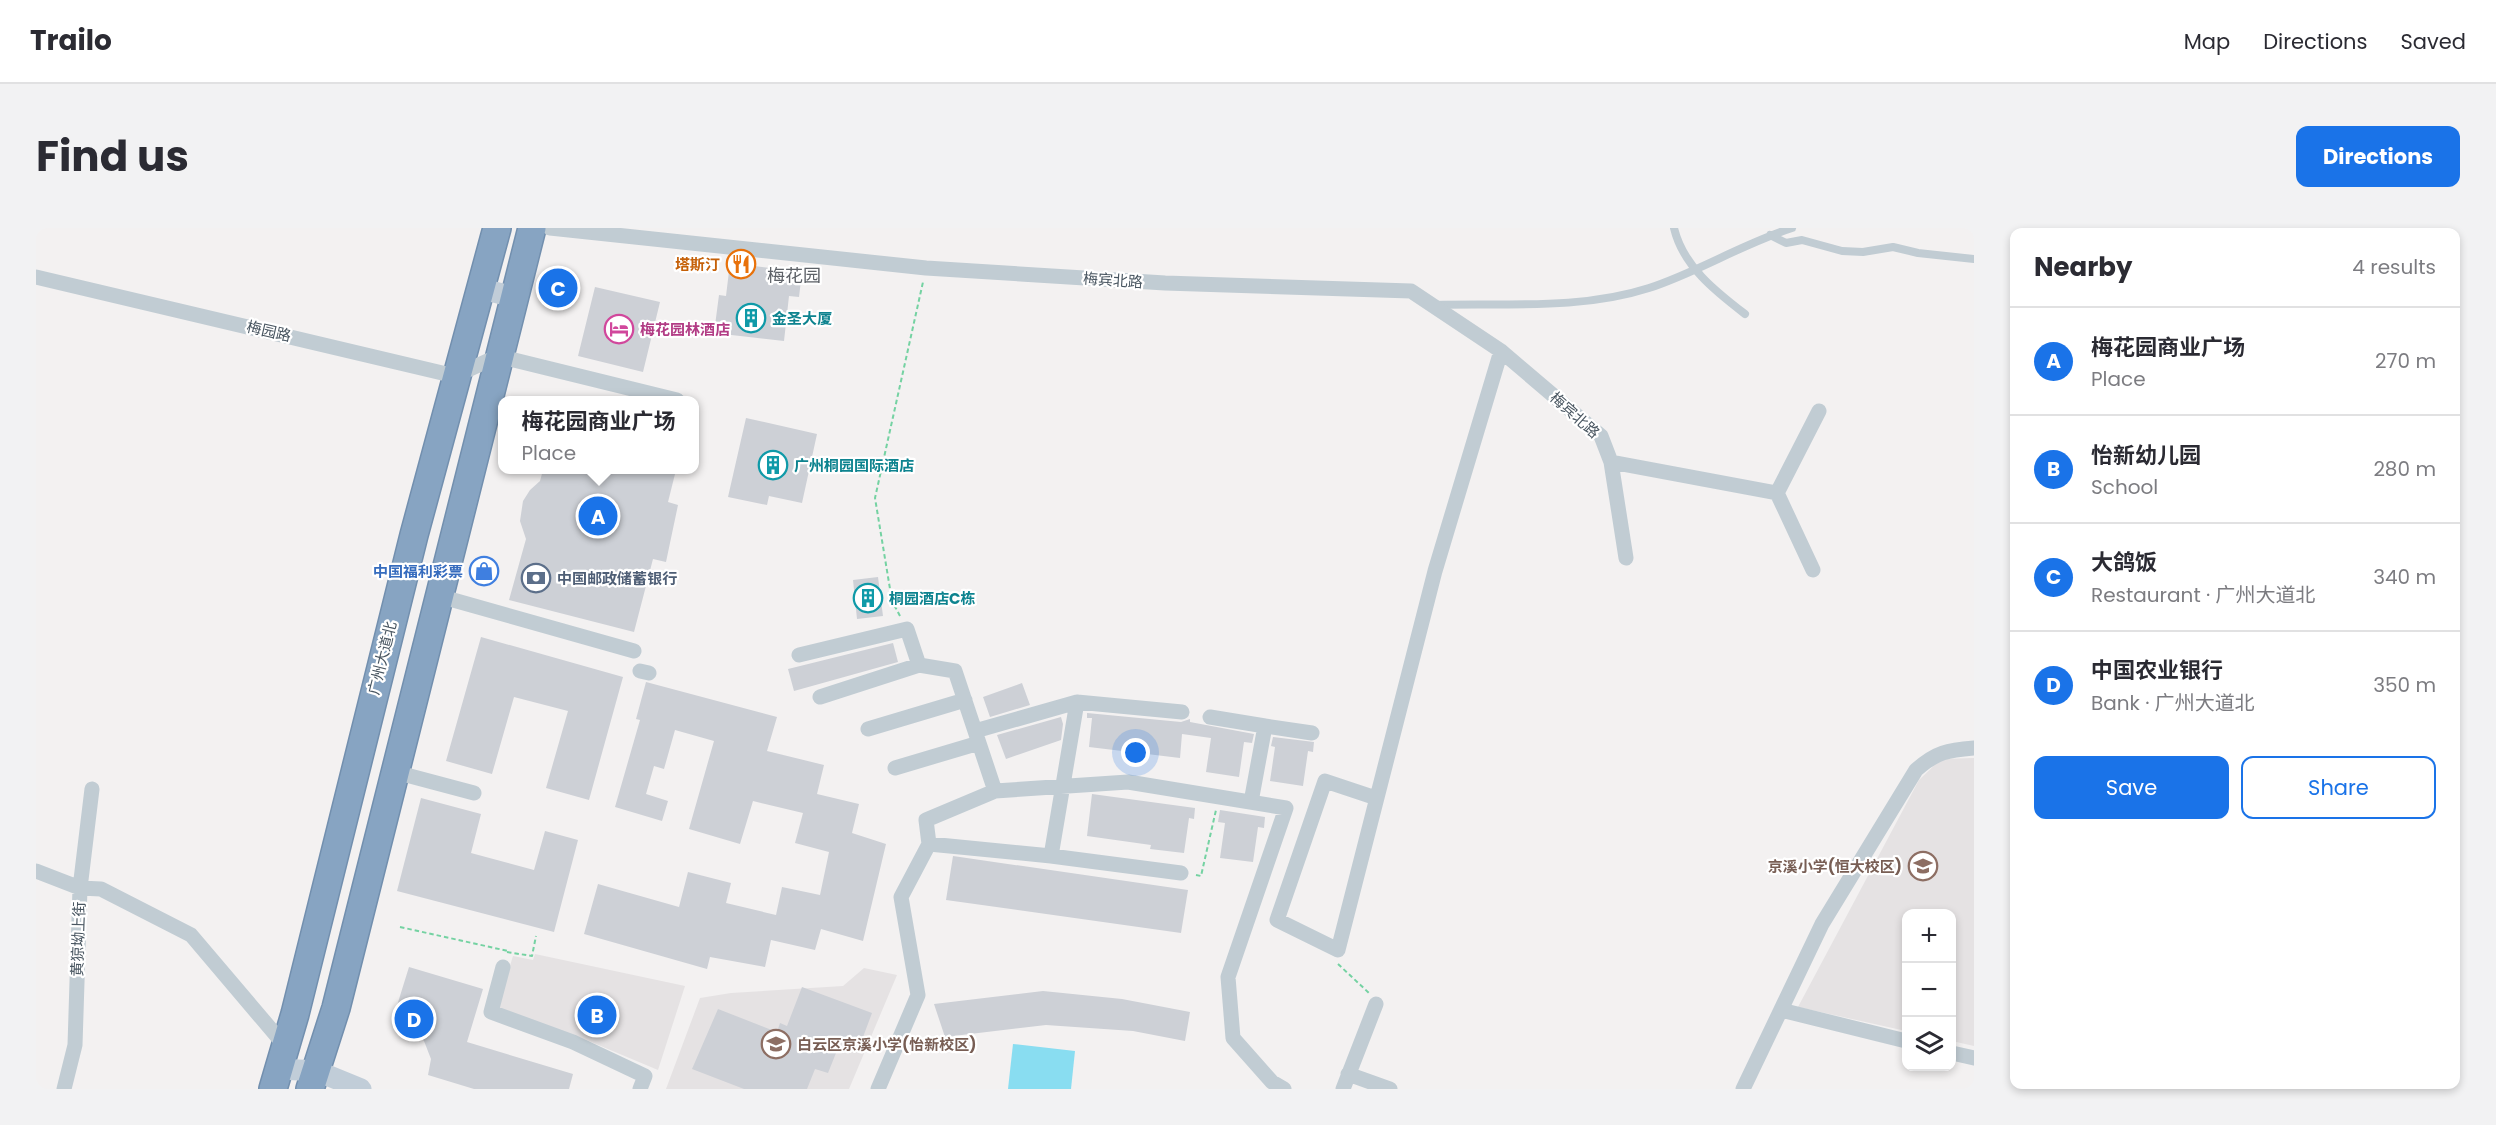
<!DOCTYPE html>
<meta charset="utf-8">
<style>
body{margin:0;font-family:Poppins,"Noto Sans SC",sans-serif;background:#f2f2f3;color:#2b2b33}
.controls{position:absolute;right:18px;bottom:18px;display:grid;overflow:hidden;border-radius:12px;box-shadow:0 3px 9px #0003}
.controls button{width:54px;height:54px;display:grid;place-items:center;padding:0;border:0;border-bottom:2px solid #e1e1e2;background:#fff;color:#2b2b33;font:30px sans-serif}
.you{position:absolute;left:1100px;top:525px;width:21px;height:21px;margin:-15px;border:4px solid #fff;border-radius:50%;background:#1a73e8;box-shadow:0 0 0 9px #1a73e833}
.badge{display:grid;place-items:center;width:39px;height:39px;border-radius:50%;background:#1a73e8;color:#fff;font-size:20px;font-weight:700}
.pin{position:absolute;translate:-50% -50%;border:3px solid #fff;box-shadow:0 2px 6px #0006}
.popup{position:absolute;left:462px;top:168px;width:201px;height:78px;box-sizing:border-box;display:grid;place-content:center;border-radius:12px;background:#fff;filter:drop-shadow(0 2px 4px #0005);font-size:20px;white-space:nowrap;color:#7c7c81}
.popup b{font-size:22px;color:#2b2b33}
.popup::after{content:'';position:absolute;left:50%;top:100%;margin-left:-12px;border:12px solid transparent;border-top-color:#fff}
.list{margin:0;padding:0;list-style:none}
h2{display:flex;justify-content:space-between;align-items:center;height:78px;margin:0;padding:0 24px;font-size:26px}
h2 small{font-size:20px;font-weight:400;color:#7c7c81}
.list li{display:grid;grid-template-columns:39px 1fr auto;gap:18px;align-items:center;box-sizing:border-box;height:108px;padding:0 24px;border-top:2px solid #e1e1e2}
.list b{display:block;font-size:22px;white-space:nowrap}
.list p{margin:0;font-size:20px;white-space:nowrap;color:#7c7c81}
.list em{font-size:20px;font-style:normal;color:#7c7c81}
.actions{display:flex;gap:12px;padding:18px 24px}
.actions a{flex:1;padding:14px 0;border:2px solid #1a73e8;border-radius:12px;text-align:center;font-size:21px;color:#1a73e8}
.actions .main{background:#1a73e8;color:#fff}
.icon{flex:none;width:33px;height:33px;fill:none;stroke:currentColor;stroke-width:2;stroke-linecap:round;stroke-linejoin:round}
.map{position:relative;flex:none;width:1938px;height:861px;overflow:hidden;border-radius:12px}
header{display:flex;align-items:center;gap:36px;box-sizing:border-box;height:84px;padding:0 30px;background:#fff;border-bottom:2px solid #e1e1e2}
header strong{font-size:28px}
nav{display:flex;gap:33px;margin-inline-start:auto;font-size:21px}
.intro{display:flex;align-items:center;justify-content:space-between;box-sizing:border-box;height:144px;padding:0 36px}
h1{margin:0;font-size:42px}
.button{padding:15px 27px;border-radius:12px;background:#1a73e8;color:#fff;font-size:21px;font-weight:700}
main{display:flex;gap:36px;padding:0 36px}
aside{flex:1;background:#fff;border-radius:12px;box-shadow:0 3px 9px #0003}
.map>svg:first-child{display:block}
.education{fill:#e5e2e3}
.water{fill:#89ddf1}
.building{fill:#cdd0d6}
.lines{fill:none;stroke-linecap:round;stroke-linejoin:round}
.highway-casing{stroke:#728fae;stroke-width:30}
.path{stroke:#74d2a2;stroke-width:2;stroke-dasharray:4.5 3;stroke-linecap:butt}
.lane{stroke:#c1ccd3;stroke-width:8}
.street{stroke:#c1ccd3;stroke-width:15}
.secondary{stroke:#c1cdd8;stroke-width:21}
.highway{stroke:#87a4c2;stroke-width:27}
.labels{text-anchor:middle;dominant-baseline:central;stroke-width:4.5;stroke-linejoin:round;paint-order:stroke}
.food-label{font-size:15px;font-weight:bold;fill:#c56008;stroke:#fff;text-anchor:end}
.street-label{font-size:15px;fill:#485560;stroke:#fff}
.culture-label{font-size:15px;font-weight:bold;fill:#0d838f;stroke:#fff;text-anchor:start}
.hotel-label{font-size:15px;font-weight:bold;fill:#b23c85;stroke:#fff;text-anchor:start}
.shop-label{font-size:15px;font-weight:bold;fill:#366cbe;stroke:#fff;text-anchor:end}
.service-label{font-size:15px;font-weight:bold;fill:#4e5e75;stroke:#fff;text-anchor:start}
.education-label{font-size:15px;font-weight:bold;fill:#785e54;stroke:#fff;text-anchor:end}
.quarter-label{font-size:18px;fill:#5d6167;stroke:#fff}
</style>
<header>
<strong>Trailo</strong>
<nav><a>Map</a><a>Directions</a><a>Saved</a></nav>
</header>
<div class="intro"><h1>Find us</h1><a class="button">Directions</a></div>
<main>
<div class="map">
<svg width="1938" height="861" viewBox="0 0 1938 861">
<rect width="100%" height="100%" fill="#f3f1f1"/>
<path class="education" d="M1938,530v288l-22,-5v-127h-46v117l-108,-24 121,-227 22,-21z
M499,726l150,32 -27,84 -74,-31 -87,-31 16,-52 20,4z
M828,740l33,7 -48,114h-183l34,-91 31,-5 112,-7z"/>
<path class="water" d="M977,816l62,7 -4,38h-63z"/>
<path class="building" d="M694,35l72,9 -3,25 -10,-1 -5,45 -70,-8 5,-38 7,1z
M559,59l65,15 -17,70 -65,-16z
M710,190l71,16 -15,69 -33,-7 -2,9 -39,-8z
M507,242h133l-8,32 10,3 -12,57 -13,-3 -19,73 -125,-32 17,-61 -6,-18 3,-20 7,-11 10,-9z
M842,349l5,39 -26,3 -4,-39z
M445,409l142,40 -34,123 -43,-12 22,-77 -54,-14 -22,77 -46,-13z
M857,415l5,19 -104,29 -6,-22z
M610,454l131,35 -10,34 57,14 -7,29 42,10 -7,29 34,11 -23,97 -42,-12 -6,21 -44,-10 -6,27 -55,-10 -3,12 -123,-35 14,-50 81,23 9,-35 43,11 -5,20 50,12 6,-28 38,8 9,-43 -34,-9 8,-30 -50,-12 -13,43 -51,-15 25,-88 -39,-11 -11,39 -10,-3 -8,28 22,7 -6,20 -47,-14 25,-87 -4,-1z
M986,455l8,22 -40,12 -7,-20z
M1051,485l94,9 9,-3v3l64,12 -2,9 -8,-1 -5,35 -33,-5 5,-34 -29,-4 -2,24 -91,-11 3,-29h-5z
M1025,489l2,7 -2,16 -55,19 -9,-24z
M1237,509l41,5 -1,10 -5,-1 -5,35 -33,-5 5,-34 -4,-1z
M1056,566l103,14 -1,11 -5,-1 -5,35 -34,-4 1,-4 -64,-9z
M385,570l60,16 -10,39 63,17 11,-39 33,9 -24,92 -157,-41z
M1184,582l45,7 -1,11 -6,-1 -5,35 -33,-4 5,-35 -7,-1z
M917,628l235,34 -7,43 -235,-33z
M373,739l74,22 -16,53 106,32 -4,15h-95l-46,-14 3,-16 -7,-18 -29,-29z
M766,759l70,26 -12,32 -18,-7 -14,35 -13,-4 -8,20h-63l-52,-20 26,-60 59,23 3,-9 7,3z
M1007,763l79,8 68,13 -5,29 -52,-10 -87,-6 -101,12 -11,-33z"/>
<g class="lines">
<g class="highway-casing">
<path id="highway" d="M237,861l22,-75 119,-479 83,-307
M274,861l26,-81 196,-780"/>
</g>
<path class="path" d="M864,388l-8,-15 -17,-103 48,-216
M1160,647l5,1 15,-66
M364,699l108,24
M471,724l25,4 4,-20
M1302,736l31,29"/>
<path class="lane" d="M1638,0c9,38 41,63 71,86
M1734,7l16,8 16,-3 40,11 21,1 30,-5 25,6 56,6
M1399,77c70,-2 146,5 214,-17 49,-16 93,-44 143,-60"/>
<path class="street" d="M514,0l376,40 239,15 246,8 90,60 100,85 10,26 15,96
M0,49l419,99 43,-20 179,44
M1575,234l166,31
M1741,265l42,-82
M1741,265l36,77
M403,368l195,55
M763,427l108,-26 12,36 36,6 40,120
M604,443l9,2
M784,469l99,-32
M1041,474l105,10
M1174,489l55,9 -14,76
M1229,498l47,7
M832,501l97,-29
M859,540l84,-25
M359,544l79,21
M1340,570l-51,-17 -48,139 61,30 97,-379 66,-220
M893,616l122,12 26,-154 -102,29
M1015,628l130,17
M0,643l44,17 21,1 90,46 95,112
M467,739l-12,45 82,30 72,34 -5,13
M1745,782l125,31
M1916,825l22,5
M1312,846l42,15
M28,861l11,-44 5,-157 12,-99
M842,861l40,-94 -17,-98 28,-53 -3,-24 69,-29 133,-9 158,26 -58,169 5,61 39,44 12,7
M1307,861l33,-85
M1707,861l79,-165 94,-154c20,-18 32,-20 58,-22"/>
<path class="secondary" d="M443,60l34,9
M244,841l37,2 44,18"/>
<use href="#highway" class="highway"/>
</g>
<defs>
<g id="restaurant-ring" transform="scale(1.5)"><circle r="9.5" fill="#fff" stroke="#e8710a" stroke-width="1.5"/><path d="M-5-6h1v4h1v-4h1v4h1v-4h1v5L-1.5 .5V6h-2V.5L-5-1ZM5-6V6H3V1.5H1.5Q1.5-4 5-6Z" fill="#e8710a"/></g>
<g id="building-ring" transform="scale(1.5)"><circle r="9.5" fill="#fff" stroke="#0f9aa8" stroke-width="1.5"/><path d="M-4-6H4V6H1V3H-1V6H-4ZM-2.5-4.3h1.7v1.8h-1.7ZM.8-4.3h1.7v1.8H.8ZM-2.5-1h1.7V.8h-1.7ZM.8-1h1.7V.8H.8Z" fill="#0f9aa8"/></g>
<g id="hotel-ring" transform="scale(1.5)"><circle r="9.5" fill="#fff" stroke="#d1479c" stroke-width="1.5"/><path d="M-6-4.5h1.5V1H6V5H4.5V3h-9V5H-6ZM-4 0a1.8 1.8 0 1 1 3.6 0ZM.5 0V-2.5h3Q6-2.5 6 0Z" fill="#d1479c"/></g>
<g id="shop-ring" transform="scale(1.5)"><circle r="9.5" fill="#fff" stroke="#3f7fe0" stroke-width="1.5"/><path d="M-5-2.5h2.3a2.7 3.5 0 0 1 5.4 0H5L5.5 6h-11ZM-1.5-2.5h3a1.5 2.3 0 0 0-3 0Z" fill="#3f7fe0"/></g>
<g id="bank-ring" transform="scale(1.5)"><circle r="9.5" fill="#fff" stroke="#5c6f8a" stroke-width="1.5"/><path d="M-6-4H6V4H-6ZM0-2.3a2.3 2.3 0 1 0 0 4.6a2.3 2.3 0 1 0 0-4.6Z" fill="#5c6f8a"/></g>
<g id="school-ring" transform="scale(1.5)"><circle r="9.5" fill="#fff" stroke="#8d6e63" stroke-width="1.5"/><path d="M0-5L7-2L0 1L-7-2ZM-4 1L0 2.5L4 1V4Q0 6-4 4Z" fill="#8d6e63"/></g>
</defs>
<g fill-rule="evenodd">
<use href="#restaurant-ring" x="705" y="36"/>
<use href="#building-ring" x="715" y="90"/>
<use href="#hotel-ring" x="583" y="101"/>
<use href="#building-ring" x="737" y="237"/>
<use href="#shop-ring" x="448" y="343"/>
<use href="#bank-ring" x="500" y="350"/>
<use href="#building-ring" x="832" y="370"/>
<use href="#school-ring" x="1887" y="638"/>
<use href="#school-ring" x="740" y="816"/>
</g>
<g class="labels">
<g class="food-label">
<text x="684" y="36">塔斯汀</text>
</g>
<g class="street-label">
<text transform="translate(1077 52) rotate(4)">梅宾北路</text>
<text transform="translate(233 103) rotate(13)">梅园路</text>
<text transform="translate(1539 187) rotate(42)">梅宾北路</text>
<text transform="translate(346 430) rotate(-76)">广州大道北</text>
<text transform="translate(42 711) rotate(-88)">黄猄坳上街</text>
</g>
<g class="culture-label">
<text x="736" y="90">金圣大厦</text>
<text x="758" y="237">广州桐园国际酒店</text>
<text x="853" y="370">桐园酒店C栋</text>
</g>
<g class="hotel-label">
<text x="604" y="101">梅花园林酒店</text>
</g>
<g class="shop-label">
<text x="427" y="343">中国福利彩票</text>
</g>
<g class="service-label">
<text x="521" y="350">中国邮政储蓄银行</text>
</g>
<g class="education-label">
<text x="1866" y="638">京溪小学(恒大校区)</text>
<text x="761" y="816" text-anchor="start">白云区京溪小学(怡新校区)</text>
</g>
<g class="quarter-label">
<text x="758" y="47">梅花园</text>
</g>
</g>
</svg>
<div class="controls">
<button>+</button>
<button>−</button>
<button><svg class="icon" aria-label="layers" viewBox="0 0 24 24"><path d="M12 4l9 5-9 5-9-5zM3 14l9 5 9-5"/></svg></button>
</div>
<div class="you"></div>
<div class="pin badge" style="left:562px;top:288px">A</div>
<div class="popup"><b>梅花园商业广场</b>Place</div>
<div class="pin badge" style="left:561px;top:787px">B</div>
<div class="pin badge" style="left:522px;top:60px">C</div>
<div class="pin badge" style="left:378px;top:791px">D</div>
</div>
<aside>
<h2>Nearby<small>4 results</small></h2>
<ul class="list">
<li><span class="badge">A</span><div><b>梅花园商业广场</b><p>Place</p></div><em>270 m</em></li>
<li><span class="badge">B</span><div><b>怡新幼儿园</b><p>School</p></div><em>280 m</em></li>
<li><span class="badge">C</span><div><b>大鸽饭</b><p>Restaurant · 广州大道北</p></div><em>340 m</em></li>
<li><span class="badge">D</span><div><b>中国农业银行</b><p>Bank · 广州大道北</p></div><em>350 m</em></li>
</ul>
<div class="actions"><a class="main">Save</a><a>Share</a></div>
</aside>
</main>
